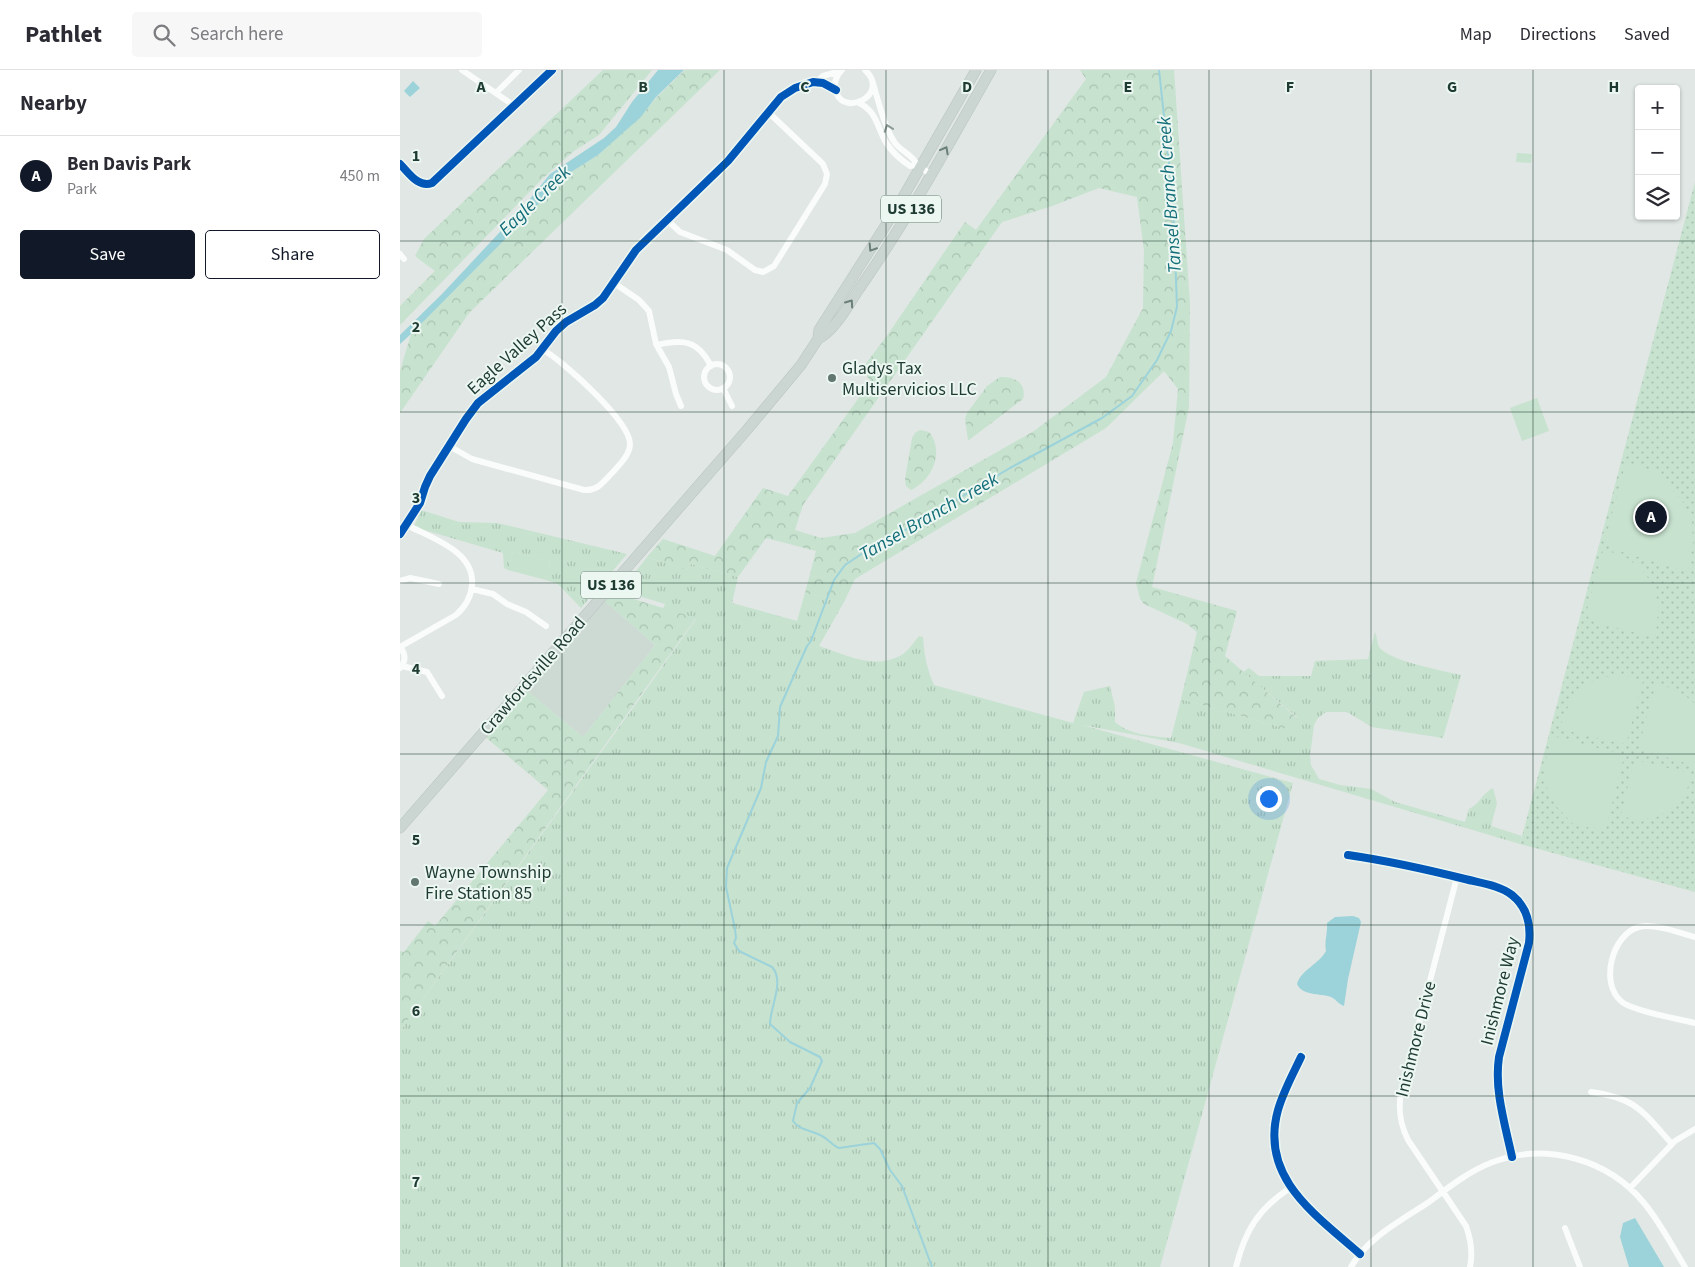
<!DOCTYPE html>
<meta charset="utf-8">
<style>
body{margin:0;font-family:"Source Sans 3",sans-serif;background:#f7f7f7;color:#2b2b33}
.controls{position:absolute;right:15px;top:15px;display:grid;overflow:hidden;border-radius:5px;box-shadow:0 1px 4px #0004}
.controls button{width:45px;height:45px;display:grid;place-items:center;padding:0;border:0;border-bottom:1px solid #e1e1e2;background:#fff;color:#2b2b33;font:25px sans-serif}
.you{position:absolute;left:868px;top:728px;width:18px;height:18px;margin:-12px;border:4px solid #fff;border-radius:50%;background:#1a73e8;box-shadow:0 0 0 8px #1a73e833}
.badge{display:grid;place-items:center;width:32px;height:32px;border-radius:50%;background:#111827;color:#fff;font-size:16px;font-weight:700}
.pin{position:absolute;translate:-50% -50%;border:2px solid #fff;box-shadow:0 1px 5px #0006}
.list{margin:0;padding:0;list-style:none}
h2{display:flex;justify-content:space-between;align-items:center;height:65px;margin:0;padding:0 20px;font-size:21px}
h2 small{font-size:16px;font-weight:400;color:#7c7c81}
.list li{display:grid;grid-template-columns:32px 1fr auto;gap:15px;align-items:center;box-sizing:border-box;height:80px;padding:0 20px;border-top:1px solid #e1e1e2}
.list b{display:block;font-size:19px;white-space:nowrap}
.list p{margin:0;font-size:16px;white-space:nowrap;color:#7c7c81}
.list em{font-size:16px;font-style:normal;color:#7c7c81}
.actions{display:flex;gap:10px;padding:15px 20px}
.actions a{flex:1;padding:11px 0;border:1px solid #111827;border-radius:5px;text-align:center;font-size:18px;color:#111827}
.actions .main{background:#111827;color:#fff}
.icon{flex:none;width:28px;height:28px;fill:none;stroke:currentColor;stroke-width:2;stroke-linecap:round;stroke-linejoin:round}
.map{position:relative;flex:none;width:1295px;height:1197px;overflow:hidden}
header{display:flex;align-items:center;gap:30px;box-sizing:border-box;height:70px;padding:0 25px;background:#fff;border-bottom:1px solid #e1e1e2}
header strong{font-size:24px}
nav{display:flex;gap:28px;margin-inline-start:auto;font-size:18px}
.search{width:350px;height:45px;background:#f7f7f7;display:flex;align-items:center;gap:12px;box-sizing:border-box;padding:0 18px;border-radius:5px;color:#7c7c81;font-size:19px}
main{display:flex}
aside{flex:1;background:#fff}
.map>svg:first-child{display:block}
.built{fill:#cdd9d3}
.grass{fill:url(#grass-tufts)}
.forest{fill:url(#forest-crowns);fill-rule:evenodd}
.park{fill:url(#park-dots)}
.garden{fill:#c7e2cf}
.water{fill:#9cd3da}
.lines{fill:none;stroke-linecap:round;stroke-linejoin:round}
.stream{stroke:#9cd3da;stroke-width:2}
.primary-casing{stroke:#bac4c1;stroke-width:11}
.minor{stroke:#fafbfb;stroke-width:6}
.primary{stroke:#cbd5d1;stroke-width:10}
.cycleway-casing{stroke:#edf7f2;stroke-width:11}
.cycleway{stroke:#0057b8;stroke-width:8}
.oneway{stroke:#8c9b96}
.oneway2{stroke:#6b8079}
.grid{fill:none;stroke:#1d3b31;stroke-width:1;stroke-opacity:0.55}
.poi-dot{fill:#617770;stroke:#edf7f2;stroke-width:2}
.labels{text-anchor:middle;dominant-baseline:central;stroke-width:4;stroke-linejoin:round;paint-order:stroke}
.shield{fill:#edf7f2;stroke:#5b736b;stroke-width:1}
.shield-label{font-size:16px;font-weight:bold;fill:#1d3b31}
.street-label{font-size:18px;fill:#1d3b31;stroke:#edf7f2}
.poi-label{font-size:18px;fill:#1d3b31;stroke:#edf7f2;text-anchor:start}
.water-label{font-size:19px;font-style:italic;fill:#146e7a;stroke:#edf7f2}
.grid-label{font-size:16px;text-anchor:middle;font-weight:bold;fill:#1d3b31;stroke:#edf7f2;stroke-width:4;stroke-linejoin:round;paint-order:stroke}
</style>
<header>
<strong>Pathlet</strong>
<div class="search"><svg class="icon" aria-label="search" viewBox="0 0 24 24"><circle cx="10" cy="10" r="6"/><path d="M15 15l6 6"/></svg>Search here</div>
<nav><a>Map</a><a>Directions</a><a>Saved</a></nav>
</header>
<main>
<aside>
<h2>Nearby<small></small></h2>
<ul class="list">
<li><span class="badge">A</span><div><b>Ben Davis Park</b><p>Park</p></div><em>450 m</em></li>
</ul>
<div class="actions"><a class="main">Save</a><a>Share</a></div>
</aside>
<div class="map">
<svg width="1295" height="1197" viewBox="0 0 1295 1197">
<defs>
<pattern id="grass-tufts" width="24" height="20" patternUnits="userSpaceOnUse" patternTransform="scale(1.25)"><rect width="24" height="20" fill="#c7e2cf"/><path d="M3 7l-1-3M5 7V3M7 7l1-3M15 17l-1-3M17 17v-4M19 17l1-3" fill="none" stroke="#aac3b2"/></pattern>
<pattern id="forest-crowns" width="20" height="18" patternUnits="userSpaceOnUse" patternTransform="scale(1.25)"><rect width="20" height="18" fill="#c7e2cf"/><path d="M2 6a3 3 0 1 1 6 0M12 15a3 3 0 1 1 6 0" fill="none" stroke="#aac3b2"/></pattern>
<pattern id="park-dots" width="8" height="8" patternUnits="userSpaceOnUse" patternTransform="scale(1.25)"><rect width="8" height="8" fill="#c7e2cf"/><path d="M2 2h.1M6 6h.1" fill="none" stroke="#aac3b2" stroke-width="1.8" stroke-linecap="round"/></pattern>
</defs>
<rect width="100%" height="100%" fill="#e0e7e4"/>
<path class="built" d="M201,528l54,47 -72,92 -59,-49z"/>
<path class="grass" d="M21,440l38,12 38,1 130,31 -46,54 -23,-24 -12,-4 4,-19 -37,-10 -5,19 -4,-2 -1,-15 -89,-26z
M247,487l40,13 4,-6 47,13 -6,26 65,18 8,-28 39,9 -25,44c27,9 57,25 84,8 6,-4 11,-12 16,-18l4,1c1,18 4,32 11,48l139,38 11,-31 26,-6 5,21v15c15,13 36,14 56,16l10,-39 106,30 11,-11 -55,-46 6,-4 10,8h52l4,-15 53,-2 7,-27c2,4 2,11 4,15 10,14 65,24 82,28l-18,63 -71,-11 -25,-15h-21l-8,6 -4,7 -4,31 1,9 8,14 21,6 31,4 24,13 70,20 4,-13c11,-5 13,-16 24,-21l4,15 -6,23 31,10 -2,8 -341,-101 -97,-18 211,58 -133,484h-760v-236l243,-337 53,-75 -33,-10 2,-5 -39,-12 -3,-4z"/>
<path class="forest" d="M203,0h49l-53,65 -25,16 -32,28 -142,146v-19l35,-35 -20,-15 9,-17z
M285,0h35l-251,243 -69,100v-42l11,-37 149,-155 38,-24 45,-42 15,-17z
M680,0h94l16,234 -1,103 -37,180 85,24 -12,45 73,63 -11,10 -106,-30 16,-67 -10,-8 -43,-20 -4,-5 -4,-16 37,-140 5,-54 -14,-18 -58,57 -251,151 -11,23 -39,-9 11,-42 -50,-13 -28,39 -47,-13 -4,6 -40,-13 16,-18 52,17 48,-68 25,8 83,-115 -10,-11 25,-33 79,-115 11,8 110,-151zM699,118l38,9 7,54 -1,57 -37,69 -72,54 -179,102 -34,5 -26,-8 8,-25 199,-283 50,-16z
M600,307c14,-1 27,6 23,22l-54,41h-1l-3,-21 2,-6 20,-27z
M520,360l9,2c16,20 3,48 -18,58l-5,-4 -1,-7 7,-41 3,-5z
M207,521l89,27 -296,413v-80l4,1 24,-31 7,5 113,-136 -65,-55 41,-47 59,49 72,-92 -54,-47z"/>
<path class="park" d="M1295,112v710l-175,-48z"/>
<path class="garden" d="M1117,83l15,1 -1,9 -15,-1z
M1137,328l12,33 -27,10 -12,-33z
M1226,392l28,9 29,31 9,20 1,20 -5,30 -76,-23 -7,-9z
M1203,480l20,5 16,12 14,17 6,22 -4,32 -64,-17 -5,-7z
M113,481l37,10 -4,19 -38,-10z
M1223,605l20,6 -16,60 -5,3 -62,-15c11,-38 24,-51 63,-54z
M1256,613c15,5 28,10 39,21v62l-53,-16 -3,-4z
M1153,666l67,18 3,7 -18,71 -33,-9 -17,-18 -10,-22v-19z
M1240,691l52,13 -6,19 -14,15 -15,9 -19,3 -17,-4 12,-52z"/>
<path class="water" d="M258,0h26l-28,27 -16,21 -15,13 -27,24 -38,24 -35,40 -114,115 -11,10v-9l42,-41 84,-90 24,-30 54,-36 12,-11 16,-25z
M13,11l7,7 -10,9 -6,-6z
M953,846l6,2 2,4 -13,57 -4,27c-6,-2 -8,-7 -13,-9 -11,-4 -29,-1 -34,-13 4,-14 22,-20 29,-33 -2,-10 2,-18 1,-28l8,-6z
M1235,1148l29,49h-35l-9,-30 3,-14z"/>
<g class="lines">
<path class="stream" d="M532,1197l-30,-81 -12,-16 -10,-21 -6,-6 -35,5c-7,-3 -11,-9 -17,-12 -10,-6 -22,-5 -29,-15l4,-18 13,-15 12,-27 -2,-4 -30,-15 -20,-18c0,-17 15,-43 2,-57l-33,-16 -5,-8 2,-5 -1,-9 -9,-42 1,-19 34,-80 5,-26 12,-26 2,-29 27,-61 4,-5 23,-61 11,-15 33,-22 7,-1 125,-74 92,-50 30,-22 25,-36 14,-29 6,-24 -4,-107 -14,-130"/>
<g class="primary-casing">
<path id="primary" d="M418,269c16,-7 31,-35 41,-50 49,-70 90,-145 132,-219
M0,758l346,-397 55,-66 17,-26 1,-9 79,-124 78,-136"/>
</g>
<path class="minor" d="M62,0l51,35
M442,0c-5,5 -8,10 -7,18 5,32 57,7 30,-18
M472,10c6,19 12,47 23,63 7,9 18,12 22,22
M417,11l6,-5 17,-5
M96,23l23,-23
M459,33c19,9 18,26 28,41 6,9 14,16 23,22l7,-1 15,10
M0,94c9,9 18,24 32,19l120,-113
M267,150l13,12 47,18 28,20 8,2 11,-6 51,-82 2,-10 -4,-10 -55,-52
M0,184l4,5
M214,213l25,17 10,11 7,33 13,23 7,27 5,12
M257,275c26,-6 41,-5 54,21
M304 307a13 13 0 1 1 26 0a13 13 0 1 1-26 0Z
M323,318l9,18
M49,376l23,13 112,31c14,1 19,-8 28,-17 7,-8 18,-18 18,-29 0,-23 -67,-83 -88,-95
M0,464l20,-31 5,-16 5,-11 36,-57 12,-16 58,-46 20,-26 10,-9 29,-17 8,-7 33,-48 92,-89 53,-64 14,-9 18,-6 10,1 13,7
M0,511l10,-3 29,6
M72,519l21,5 14,10 19,8 20,14
M0,577l56,-32c9,-8 15,-17 16,-30 3,-34 -41,-47 -65,-60
M0,577c6,7 6,14 0,21
M2,596l25,6 15,24
M948,785c41,6 77,14 117,24 15,4 34,6 47,16 15,12 19,30 17,48l-30,114c-5,33 6,67 13,100
M1057,807l-56,215c-3,18 -1,32 7,48l58,86c5,14 7,27 4,41
M1295,867c-15,-4 -41,-14 -56,-10 -27,7 -40,57 -17,75 11,9 57,17 73,21
M901,987c-8,17 -18,35 -23,53 -19,68 38,105 82,144
M1191,1022c46,6 52,20 81,52
M1230,1118l45,-47 20,-12
M1165,1158l15,39
M836,1197c9,-36 22,-58 54,-79
M951,1197c16,-29 51,-47 78,-65 20,-15 40,-31 64,-40 53,-20 115,-3 151,41 16,19 28,43 41,64"/>
<use href="#primary" class="primary"/>
<g class="cycleway-casing">
<path id="cycleway" d="M0,94c9,9 18,24 32,19l120,-113
M0,464l20,-31 5,-16 5,-11 36,-57 12,-16 58,-46 20,-26 10,-9 29,-17 8,-7 33,-48 92,-89 53,-64 14,-9 18,-6 10,1 13,7
M948,785c41,6 77,14 117,24 15,4 34,6 47,16 15,12 19,30 17,48l-30,114c-5,33 6,67 13,100
M901,987c-8,17 -18,35 -23,53 -19,68 38,105 82,144"/>
</g>
<use href="#cycleway" class="cycleway"/>
</g>
<defs><path id="oneway-chevron" d="M-2-3.5L2.5 0L-2 3.5" fill="none" stroke-width="1.6" stroke-linecap="round" stroke-linejoin="round" transform="scale(1.25)"/></defs>
<use class="oneway" href="#oneway-chevron" transform="translate(488 58) rotate(-110)"/>
<g class="oneway2">
<use href="#oneway-chevron" transform="translate(545 80) rotate(-61)"/>
<use href="#oneway-chevron" transform="translate(472 178) rotate(123)"/>
<use href="#oneway-chevron" transform="translate(450 233) rotate(-55)"/>
</g>
<path class="grid" d="M162,0v1197M324,0v1197M486,0v1197M648,0v1197M809,0v1197M971,0v1197M1133,0v1197M0,171h1295M0,342h1295M0,513h1295M0,684h1295M0,855h1295M0,1026h1295"/>
<g class="poi-dot">
<circle cx="432" cy="308" r="5"/>
<circle cx="15" cy="812" r="5"/>
</g>
<g class="labels">
<g class="shield">
<rect x="481" y="125.5" width="60" height="27" rx="4"/>
<rect x="181" y="501.5" width="60" height="27" rx="4"/>
</g>
<g class="shield-label">
<text x="511" y="139">US 136</text>
<text x="211" y="515">US 136</text>
</g>
<g class="street-label">
<text transform="translate(117 279) rotate(-42)">Eagle Valley Pass</text>
<text transform="translate(133 606) rotate(-49)">Crawfordsville Road</text>
<text transform="translate(1100 921) rotate(-76)">Inishmore Way</text>
<text transform="translate(1016 969) rotate(-76)">Inishmore Drive</text>
</g>
<g class="poi-label">
<text x="442" y="298">Gladys Tax<tspan x="442" dy="21">Multiservicios LLC</tspan></text>
<text x="25" y="802">Wayne Township<tspan x="25" dy="21">Fire Station 85</tspan></text>
</g>
<g class="water-label">
<text transform="translate(770 125) rotate(-94)">Tansel Branch Creek</text>
<text transform="translate(135 131) rotate(-44)">Eagle Creek</text>
<text transform="translate(529 447) rotate(-30)">Tansel Branch Creek</text>
</g>
</g>
<g class="grid-label">
<text x="81" y="22">A</text>
<text x="243" y="22">B</text>
<text x="405" y="22">C</text>
<text x="567" y="22">D</text>
<text x="728" y="22">E</text>
<text x="890" y="22">F</text>
<text x="1052" y="22">G</text>
<text x="1214" y="22">H</text>
<text x="16" y="91">1</text>
<text x="16" y="262">2</text>
<text x="16" y="433">3</text>
<text x="16" y="604">4</text>
<text x="16" y="775">5</text>
<text x="16" y="946">6</text>
<text x="16" y="1117">7</text>
</g>
</svg>
<div class="controls">
<button>+</button>
<button>−</button>
<button><svg class="icon" aria-label="layers" viewBox="0 0 24 24"><path d="M12 4l9 5-9 5-9-5zM3 14l9 5 9-5"/></svg></button>
</div>
<div class="you"></div>
<div class="pin badge" style="left:1251px;top:447px">A</div>
</div>
</main>
